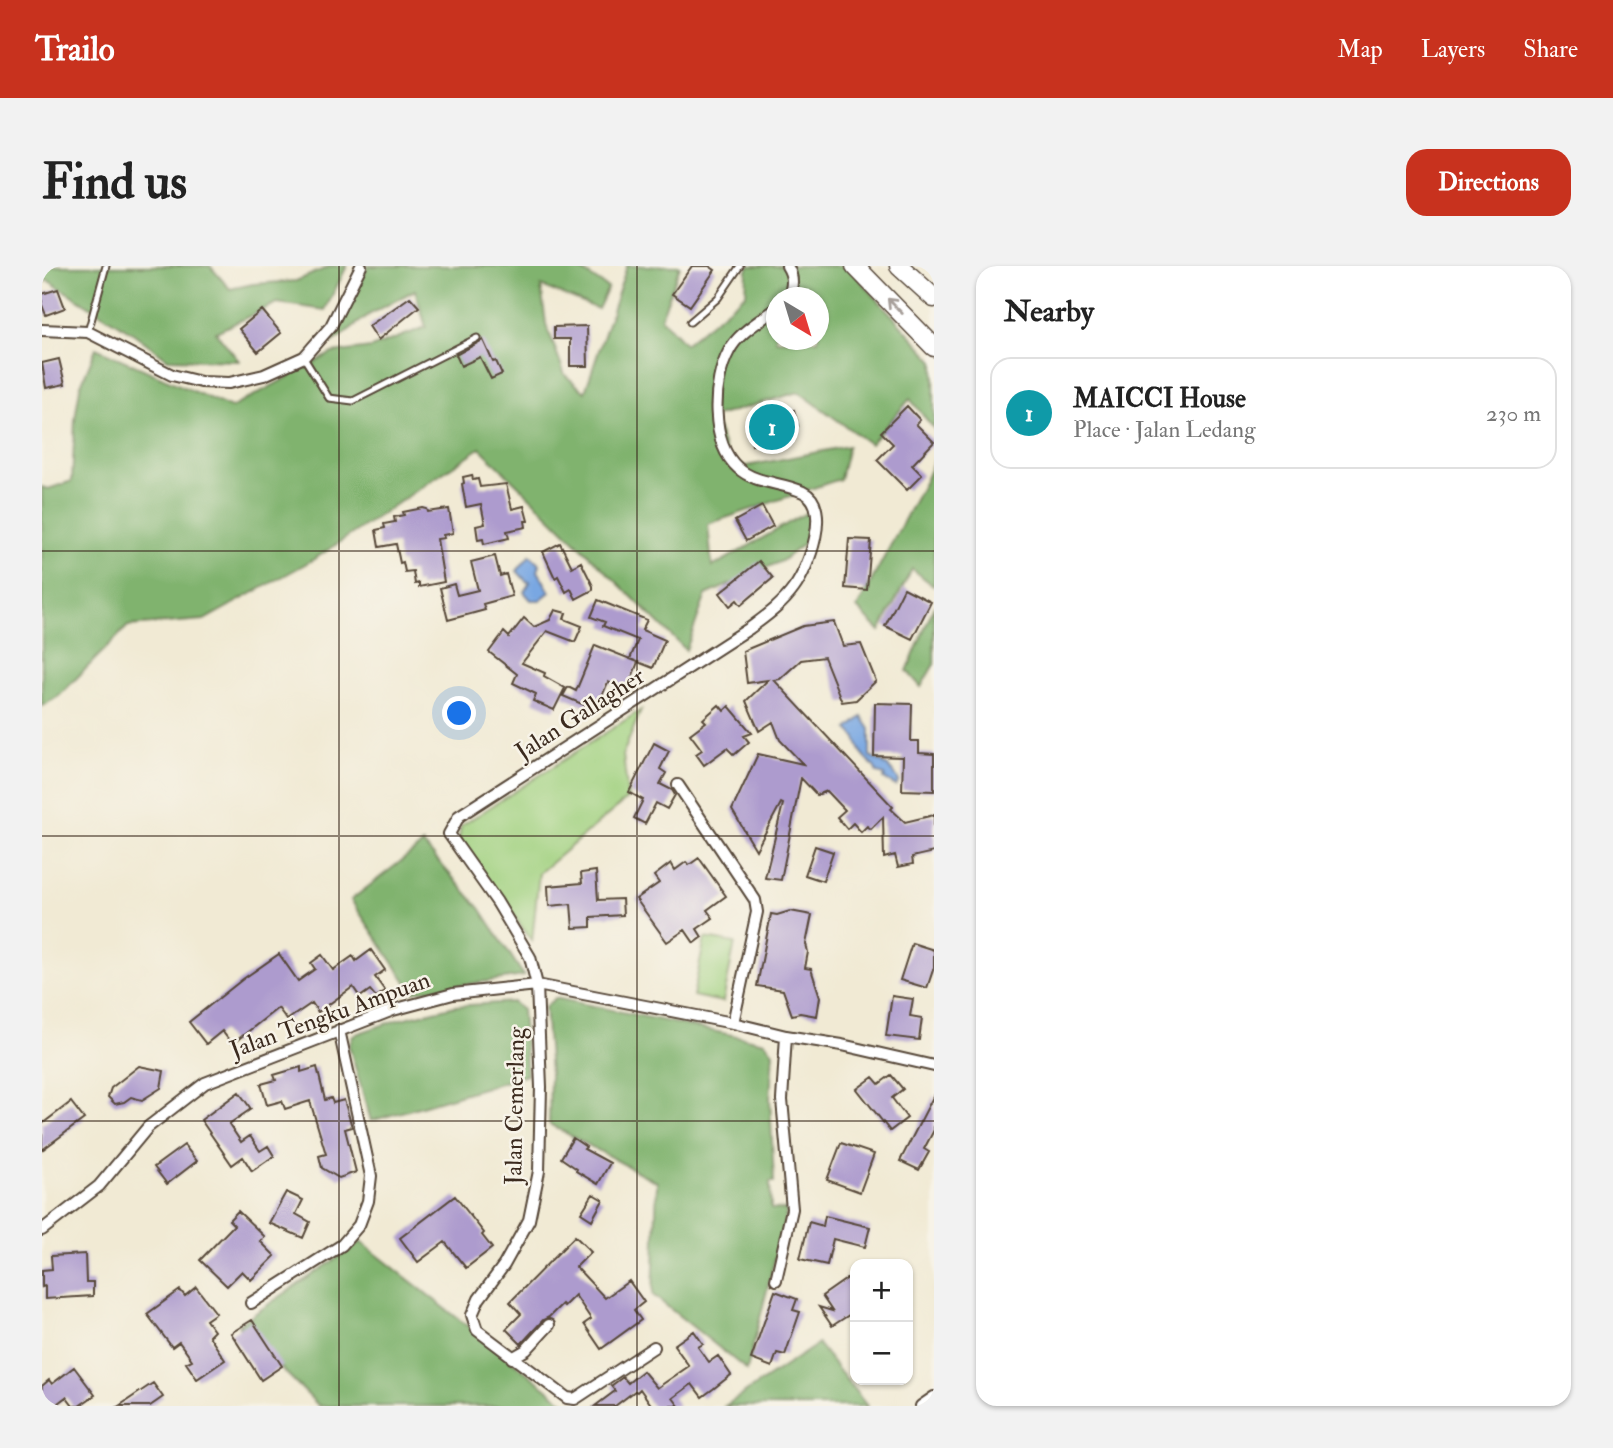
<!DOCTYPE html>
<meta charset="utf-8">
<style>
body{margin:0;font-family:"IM FELL Double Pica",serif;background:#f2f2f2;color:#222}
.controls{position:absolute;right:21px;bottom:21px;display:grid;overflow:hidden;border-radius:14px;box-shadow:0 2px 5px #0004}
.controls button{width:63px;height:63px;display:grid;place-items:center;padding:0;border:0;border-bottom:2px solid #e0e0e0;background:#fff;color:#222;font:35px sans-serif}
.compass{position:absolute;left:724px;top:21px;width:63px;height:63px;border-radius:50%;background:#fff;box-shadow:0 2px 5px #0004;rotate:142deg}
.you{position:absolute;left:418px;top:448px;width:24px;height:24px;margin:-18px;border:5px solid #fff;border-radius:50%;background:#1a73e8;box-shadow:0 0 0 10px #1a73e833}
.badge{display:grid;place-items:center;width:46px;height:46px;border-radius:50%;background:#c8321e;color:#fff;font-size:23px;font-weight:700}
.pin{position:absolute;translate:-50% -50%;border:4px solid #fff;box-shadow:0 2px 7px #0006}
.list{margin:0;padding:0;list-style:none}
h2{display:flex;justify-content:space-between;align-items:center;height:91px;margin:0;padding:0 28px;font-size:30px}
h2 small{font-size:23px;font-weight:400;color:#767676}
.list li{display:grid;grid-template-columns:46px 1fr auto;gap:21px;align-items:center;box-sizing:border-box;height:112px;margin:0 14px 14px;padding:0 14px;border:2px solid #e0e0e0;border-radius:21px}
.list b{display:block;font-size:26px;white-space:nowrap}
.list p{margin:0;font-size:23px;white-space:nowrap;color:#767676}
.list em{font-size:23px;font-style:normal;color:#767676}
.map{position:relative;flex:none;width:892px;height:1140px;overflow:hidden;border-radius:21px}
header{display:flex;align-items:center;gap:42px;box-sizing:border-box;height:98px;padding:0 35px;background:#c8321e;color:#fff}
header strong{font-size:33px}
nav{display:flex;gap:38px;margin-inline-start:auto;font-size:24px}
.intro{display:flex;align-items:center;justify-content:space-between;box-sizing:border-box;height:168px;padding:0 42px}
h1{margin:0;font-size:49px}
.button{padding:18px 32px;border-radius:21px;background:#c8321e;color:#fff;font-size:24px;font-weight:700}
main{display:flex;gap:42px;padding:0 42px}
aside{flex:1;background:#fff;border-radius:21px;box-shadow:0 2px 5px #0004}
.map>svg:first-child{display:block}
.green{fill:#a1d180;stroke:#6e7e4f;stroke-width:2}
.forest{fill:#80b36e;stroke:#5e6e46;stroke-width:2;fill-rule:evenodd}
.water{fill:#79a7e2;stroke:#5a6880;stroke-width:2}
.building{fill:#ad9bce}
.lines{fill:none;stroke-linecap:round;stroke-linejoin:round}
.lane-casing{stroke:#564739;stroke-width:9}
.street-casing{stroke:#564739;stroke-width:14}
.primary-casing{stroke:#564739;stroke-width:21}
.lane{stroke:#fff;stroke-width:5}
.street{stroke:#fff;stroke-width:10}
.primary{stroke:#fff;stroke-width:18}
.oneway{stroke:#a79f9a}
.grid{fill:none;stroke:#3b2a1e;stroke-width:2;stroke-opacity:0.55}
.labels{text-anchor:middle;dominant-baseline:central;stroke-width:5;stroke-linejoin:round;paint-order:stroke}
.street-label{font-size:24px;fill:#3b2a1e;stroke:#f7f3e8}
</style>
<header>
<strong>Trailo</strong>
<nav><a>Map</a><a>Layers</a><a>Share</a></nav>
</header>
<div class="intro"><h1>Find us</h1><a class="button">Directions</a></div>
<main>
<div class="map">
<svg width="892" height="1140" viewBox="0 0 892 1140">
<rect width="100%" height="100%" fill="#f7f3e8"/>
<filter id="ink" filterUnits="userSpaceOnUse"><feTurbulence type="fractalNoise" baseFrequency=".0143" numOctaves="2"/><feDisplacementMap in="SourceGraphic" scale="14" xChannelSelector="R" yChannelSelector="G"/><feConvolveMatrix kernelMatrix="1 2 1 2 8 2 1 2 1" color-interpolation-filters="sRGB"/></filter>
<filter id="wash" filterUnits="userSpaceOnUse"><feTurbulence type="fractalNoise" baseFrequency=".00686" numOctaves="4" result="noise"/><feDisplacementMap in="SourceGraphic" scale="28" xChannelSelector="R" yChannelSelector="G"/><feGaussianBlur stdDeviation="1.57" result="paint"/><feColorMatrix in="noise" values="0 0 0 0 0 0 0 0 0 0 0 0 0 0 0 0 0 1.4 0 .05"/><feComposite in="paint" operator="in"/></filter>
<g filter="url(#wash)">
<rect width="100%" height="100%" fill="#f1ead4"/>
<path class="green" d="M599,444l-18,44 5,44 -89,75 -7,68 -73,-102 2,-13z
M663,672l30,5 -12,59 -30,-6z"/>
<path class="forest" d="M0,0h168l20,23 23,-5 43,-3 35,-15h16l-22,44 -48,-7 -61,29 23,29 -71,-2 -34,-25 -87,-54 -5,4z
M326,0h207l33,22 -10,21 -57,-23 5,38 19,51 20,17 42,-126h53l-19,52 24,26 61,-50 1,-24 2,-4h98l87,95v68l-24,-30 -40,45 -71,-52 -86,25 19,52 116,-23 -8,33 -132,45 4,43 101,-58v27l-31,25 -76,34 -20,55 -206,-202 -164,110 -112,62 -76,6 -69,70 -17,10v-219l6,2 24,-8 3,-62 5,-32 16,-39 135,60 101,-55 39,-5 55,-21 -11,-37 -45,24 -38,29zM734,32h42v42h-42z
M892,194v126l-22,-17 -32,62 -23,-23 68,-127z
M892,340v58l-13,23 -14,-16z
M381,578l57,64 44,68 -111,16 -62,-92z
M513,732l210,44 8,10 -3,46 4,84h-4l1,27 16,1 -40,160 -94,-75 4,-113 -108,-58 1,-50 -5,-67z
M471,736l9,8 5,65 -156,46 -22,-75 4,-11 44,-15 58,-14z
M319,976l208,164h-250l-81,-81z
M776,1078l49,62h-142z"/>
<path class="water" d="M488,289l10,9 -2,7 12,21 -10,8h-9l-7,-8 6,-10 -4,-1 -9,-10z
M820,451l8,12v27c14,6 21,12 29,25l-3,5 -12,-7 1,-4 -8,-2c-3,-10 -9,-10 -14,-18 -7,-11 -3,-16 -15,-26z"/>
<g id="blocks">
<path class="building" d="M650,0h17l6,4 -25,36 -18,-12z
M16,23l7,19 -19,7 -4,-10v-11z
M368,31l9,10 -41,33 -9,-14z
M220,44l19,23 -23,19 -19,-23z
M545,60l1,40h-18v-27h-16v-12z
M441,74l10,22 3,-1 6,13 -11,5 -11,-22 -19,9 -5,-11z
M17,93l6,25 -19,4 -4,-25z
M865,140l13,14 -4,4 18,18 -22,23 10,10 -15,15 -30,-30 16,-16 -12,-12z
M752,144l4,16 -6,2 2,7 -42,10 -5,-24z
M430,209l1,5 5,-1 2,8 26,-3 6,25 12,-3 4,15h-3l1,6 -19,4 2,7 -25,6 -1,-5 -5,1 -2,-14 9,-2 -4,-20 -15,3 -4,-23 2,-1 -1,-6z
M720,240l11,20 -27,15 -11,-20z
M381,242l4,1 1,3 21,-3 4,24 -10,2 1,3 -7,1 7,43 -25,5v-4l-4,1 -2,-13 -8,1 -2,-10 -3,1 -4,-19 -17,3 -3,-17 9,-2 -1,-4 11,-2 -1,-5 10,-2 -1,-3z
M807,273l22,1 -4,50 -22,-2z
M518,277l12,24 9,-5 12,24v4l-17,9 -5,-10 -5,3 -8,-16 -3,2 -12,-26z
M453,290l5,20 6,-2 6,22 -29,8 2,6 -37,10 -8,-32 14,-4 3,11 21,-5 -7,-28z
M717,295l14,17 -32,27 -4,-5 -7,6 -10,-13z
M862,322l27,14 -19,37 -27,-13z
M556,334l49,20 -5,10 23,10 -12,28 -23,-9 8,-19 -35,-14 2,-4 -14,-5z
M513,344l11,3 -2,6 18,7 -7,16 -28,-11 -25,32 23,10 -1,3 21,12 -11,22 -21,-9 3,-7 -23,-11 4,-9 -28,-22 15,-20 5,5 15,-19 10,9 16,-7z
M792,356l9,24 18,-2 15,37 -20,19 -14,2 -18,-45 -23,3 -21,19 -6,1 119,127 -2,2 14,13 29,-7v37l-22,5 1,7 -15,3 -3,-12 -11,3 -1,-41 -12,12 -4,-3 -6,6 -8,-9 -6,6 -10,-12 8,-7 -18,-19 -10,4 -16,-17 -20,102 -16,-2 18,-74 -2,-1 -25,47 -24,-40 26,-56 45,10 -23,-24 -7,-18 -14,9 -13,-30 22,-21 -21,3 -4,-32 60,-25z
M553,379l43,17 -11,28 -19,-8 -12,28 -33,-14 5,-9 8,4z
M833,437l37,1 -1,37h8v12l15,1v37l-32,-1 1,-33 -29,-1z
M677,439l5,6 5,-5 23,27 -8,3 5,6 -15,13 -7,-7 -23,17 -8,-11 6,-4 -12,-16 16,-12 -3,-3z
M612,477l15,8 -9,18 6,4 -6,11 12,6 3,5 -8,14 -11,-6 -11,21 -11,-6 9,-18 -14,-8z
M773,580l18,6 -10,29 -18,-6z
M657,592l27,38 -19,14 6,8 -16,11 5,8 -8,6 -9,-13 -18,12 -31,-43 23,-16 -5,-7 17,-13 4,7 11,-8 3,3z
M554,605l2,29 24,-1 1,16 -32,2v10l-18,1 -2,-24 -22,2 -1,-20 34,-3 -1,-10z
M748,645l22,4 -6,29 2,8 -3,16 6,1 9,28 -3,19 -17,-3 -8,2 -9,-25 -26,-4 14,-72 6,1z
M870,677l22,7v17l-7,21 -27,-8z
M329,684l14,20 -10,7 10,14 -9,6 -6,-7 -10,7 -7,-10 -35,25 -6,-9 -25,17 -9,-12 -46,36 -10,-13 -16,13 -17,-22 54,-43 36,-25 19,27 17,-12 -4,-6 11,-8 11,15 20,-14 3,5z
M850,730l21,3 -3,17 12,2 -3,22 -33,-4z
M97,800l25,5 -3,17 -19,12 -11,-3 -7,5 -9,2 -7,-7 3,-9z
M259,801v5l16,-5 8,33 6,-2 2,5 11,-3 8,27 -7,2 11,43 -17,6 -17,-10 -3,-12 7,-2 -16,-53 -25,8 -3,-8 -15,4 -6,-21 15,-4 -2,-5z
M849,809l12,14 -11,9 15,20 -17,13 -33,-42 16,-12 6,7z
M197,826l12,17 -22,15 12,18 9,-6 10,15 8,-5 6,10 -22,15 -9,-14 -11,8 -31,-45z
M892,829v35l-10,19 5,3 -10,18 -19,-9z
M29,836l13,17 -42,31v-26z
M531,872l13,9 -2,2 26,14 -12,21 -22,-13 1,-2 -16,-11z
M799,877l33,11 -14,38 -33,-12z
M142,879l13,16 -30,23 -13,-17z
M244,926l17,8 -7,14 14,8 -7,16 -34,-15z
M551,928l10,6 -11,20 -11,-7z
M413,930l29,37 -2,2 10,13 -26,20 -21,-26 -27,20 -18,-24z
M196,945l27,26 -5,4 15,15 -24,24 -9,-9 -15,15 -27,-26 34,-35 -5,-5z
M783,950l45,11 -5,20 -32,-8 -6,26 -27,-6 9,-37 14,4z
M533,970l16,16 -15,15 29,31 24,-17 15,21 -10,8 7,10 -40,29 -17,-25 7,-5 -16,-24 -11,11 -2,-2 -13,13 -6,3 -22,24 -15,-15 15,-15 -11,-12z
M43,988l1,28h7v14l-48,3v-13l-3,1v-17l10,-1 -1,-13z
M813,1007v38l-23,15 -13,-19 13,4 -10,-15z
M154,1021l20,26 -10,7 8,11 -5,5 16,24 -28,19 -11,-16 6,-3 -13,-18 -7,5 -25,-33 33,-24 5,6z
M733,1025l22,8 -4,11 7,2 -15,43 -8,-2 -5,14 -21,-8z
M210,1054l30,46 -21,14 -30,-47z
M652,1065l9,13 -5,3 11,15 9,-6 13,19 -18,14 -11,8 -10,-13 -19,14 6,8h-27l-12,-17 -3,3 -2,-1 -20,15h-20l20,-15 -4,-5 12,-9 5,6 15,-12 14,17 32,-22 -15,-21z
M32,1101l21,28 -16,11h-6l-7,-9 -12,9h-12v-20l7,-6 3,4z
M111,1117l10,14 -13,9h-31z"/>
</g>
</g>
<g filter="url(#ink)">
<use href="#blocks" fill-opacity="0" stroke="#564739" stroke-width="2"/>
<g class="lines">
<g class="lane-casing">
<path id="lane" d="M648,56l28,-24 22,-32
M46,66l18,-66
M262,92l25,40 24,3 124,-63"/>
</g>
<g class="street-casing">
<path id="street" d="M745,0c7,11 6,20 1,32
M0,64l46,2 84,43 29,7 28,1 35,-8 40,-18 27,-31 30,-60
M636,519l77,115 2,12 -24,111
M0,964l57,-44 49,-59 57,-44 188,-73 60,-16 84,-9 196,38 53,13 56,9 92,21
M734,1014l16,-71 -10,-109 4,-64
M209,1037l91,-58 17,-20 9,-24 3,-25 -32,-146
M612,1081l-79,52 -8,-1 -90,-68 -5,-15 7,-16 25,-34 25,-45 10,-49 2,-84 -4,-102 -7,-28 -33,-55 -48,-68 10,-18 291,-188c16,-12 32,-23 44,-40 14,-19 39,-82 9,-96 -20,-10 -48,-8 -65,-24 -28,-25 -26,-86 -9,-117 9,-18 31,-30 47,-42
M470,1092l14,-8 23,-25
M879,1140l13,-9"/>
</g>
<g class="primary-casing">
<path id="primary" d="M813,0l79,81
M857,0l35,32"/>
</g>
<use href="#lane" class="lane"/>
<use href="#street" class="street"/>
<use href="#primary" class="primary"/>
</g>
<defs><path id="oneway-shaft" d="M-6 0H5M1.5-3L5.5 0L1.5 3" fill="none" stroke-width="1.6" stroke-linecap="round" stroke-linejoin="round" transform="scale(1.75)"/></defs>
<use class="oneway" href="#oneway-shaft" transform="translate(853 40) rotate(-134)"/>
</g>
<path class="grid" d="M297,0v1140M595,0v1140M0,285h892M0,570h892M0,855h892"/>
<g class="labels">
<g class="street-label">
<text transform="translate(538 448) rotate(-33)">Jalan Gallagher</text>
<text transform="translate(288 749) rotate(-20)">Jalan Tengku Ampuan</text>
<text transform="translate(473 840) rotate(-89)">Jalan Cemerlang</text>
</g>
</g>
</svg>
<div class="controls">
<button>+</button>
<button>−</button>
</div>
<svg class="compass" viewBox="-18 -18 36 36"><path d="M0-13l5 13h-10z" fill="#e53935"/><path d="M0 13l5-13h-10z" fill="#767676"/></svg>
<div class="you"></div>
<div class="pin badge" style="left:730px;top:161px;background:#0f9aa8">1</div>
</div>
<aside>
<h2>Nearby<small></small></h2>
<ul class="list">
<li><span class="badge" style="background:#0f9aa8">1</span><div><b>MAICCI House</b><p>Place · Jalan Ledang</p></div><em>230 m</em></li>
</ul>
</aside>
</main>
